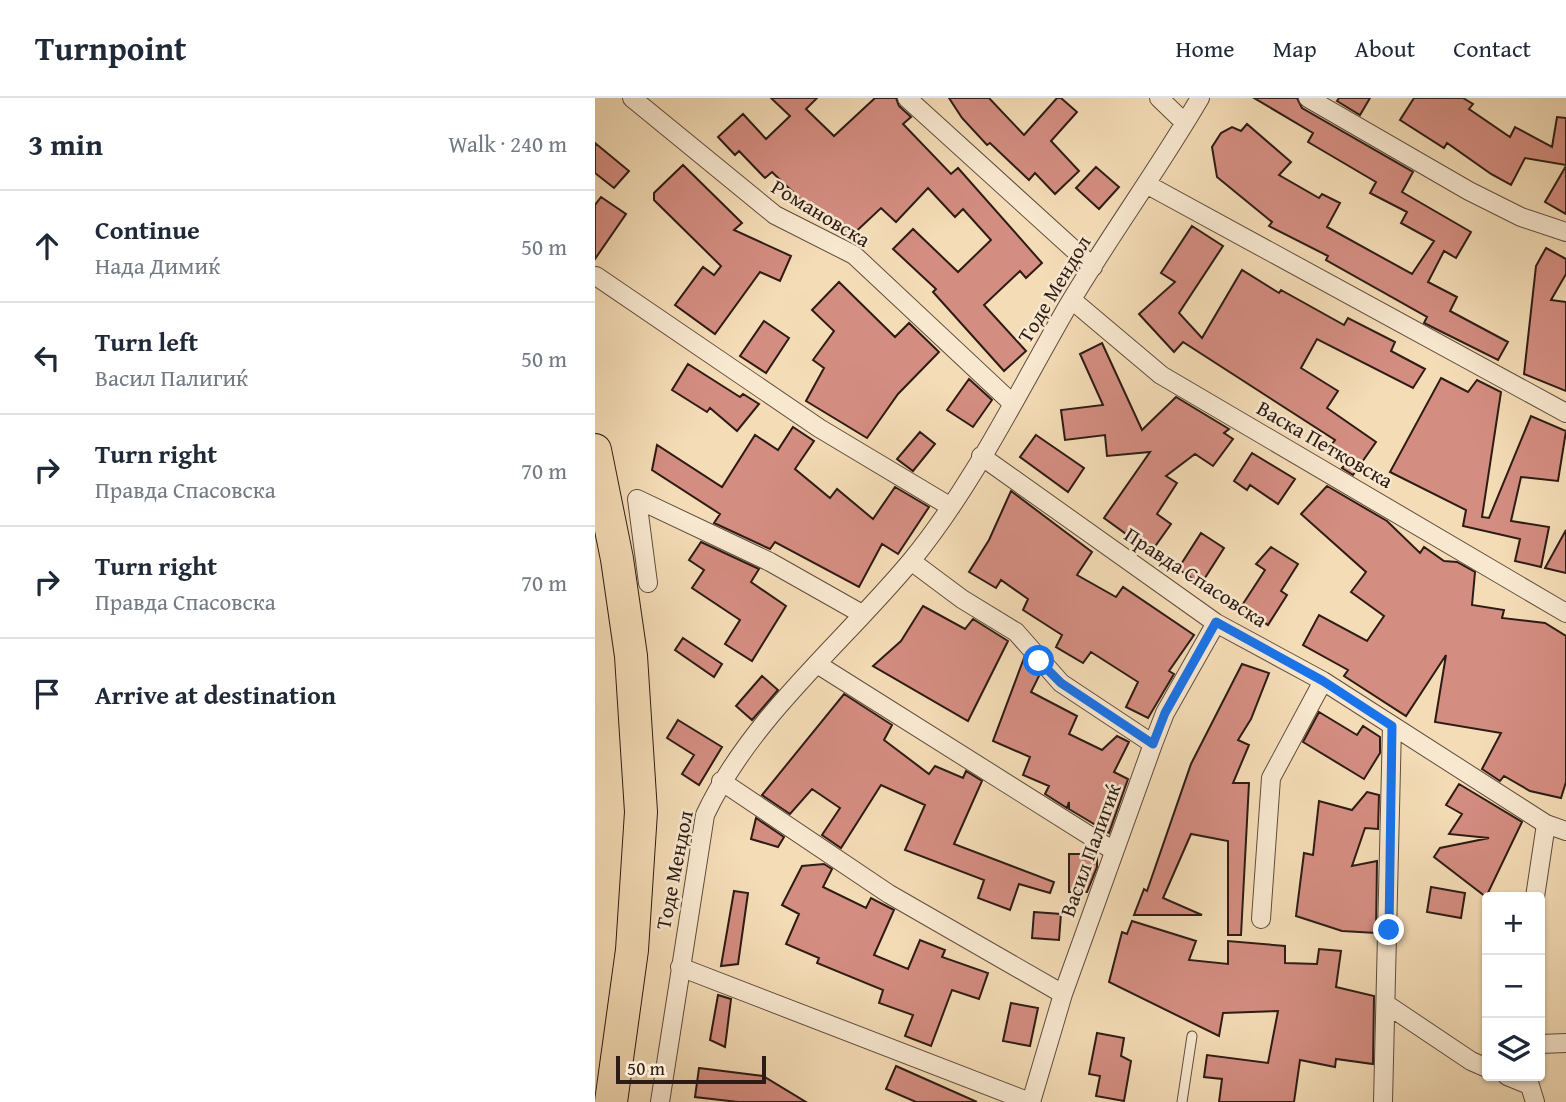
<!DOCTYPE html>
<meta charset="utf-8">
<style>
body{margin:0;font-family:"Gentium Book Plus",serif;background:#f2f2f3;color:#1f2937}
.controls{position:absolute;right:21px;bottom:21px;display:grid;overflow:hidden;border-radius:7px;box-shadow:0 2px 5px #0004}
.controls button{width:63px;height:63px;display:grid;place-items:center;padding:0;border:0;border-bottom:2px solid #e0e1e3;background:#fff;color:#1f2937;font:35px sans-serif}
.scale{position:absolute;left:21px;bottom:18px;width:150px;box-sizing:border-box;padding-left:7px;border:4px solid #2d1c15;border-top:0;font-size:19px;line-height:24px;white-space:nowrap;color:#2d1c15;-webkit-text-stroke:5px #f8e8d0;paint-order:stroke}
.stop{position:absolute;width:21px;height:21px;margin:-16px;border:5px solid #1a73e8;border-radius:50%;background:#fff}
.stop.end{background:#1a73e8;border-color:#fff;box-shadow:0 2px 7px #0008}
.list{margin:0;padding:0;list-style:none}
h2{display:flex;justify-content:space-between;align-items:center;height:91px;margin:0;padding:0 28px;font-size:30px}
h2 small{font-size:23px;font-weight:400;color:#747a83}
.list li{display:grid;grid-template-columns:46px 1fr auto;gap:21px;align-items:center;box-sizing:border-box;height:112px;padding:0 28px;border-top:2px solid #e0e1e3}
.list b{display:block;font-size:26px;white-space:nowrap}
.list p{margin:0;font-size:23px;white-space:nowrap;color:#747a83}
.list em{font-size:23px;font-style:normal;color:#747a83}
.icon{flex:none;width:38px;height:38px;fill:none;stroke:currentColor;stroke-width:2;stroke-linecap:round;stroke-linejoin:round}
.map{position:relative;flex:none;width:971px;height:1004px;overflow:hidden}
header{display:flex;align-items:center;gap:42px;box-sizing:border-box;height:98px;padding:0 35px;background:#fff;border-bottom:2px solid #e0e1e3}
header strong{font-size:33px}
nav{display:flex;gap:38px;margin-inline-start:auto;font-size:24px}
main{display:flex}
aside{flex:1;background:#fff}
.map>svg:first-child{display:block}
.building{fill:#d48d81;stroke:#2d1c15;stroke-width:2}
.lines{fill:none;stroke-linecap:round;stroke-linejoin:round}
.lane-casing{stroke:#5f4c3d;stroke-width:11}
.street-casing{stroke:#5f4c3d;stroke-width:20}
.highway-casing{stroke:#2d1c15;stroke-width:34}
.lane{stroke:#f8e8d0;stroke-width:9}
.street{stroke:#f8e8d0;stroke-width:18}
.highway{stroke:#f4dcb6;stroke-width:32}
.route{stroke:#1a73e8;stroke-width:9}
.labels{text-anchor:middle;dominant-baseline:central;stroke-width:5;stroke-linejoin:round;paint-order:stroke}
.street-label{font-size:21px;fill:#2d1c15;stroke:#f8e8d0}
</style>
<header>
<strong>Turnpoint</strong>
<nav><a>Home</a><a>Map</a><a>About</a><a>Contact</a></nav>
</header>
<main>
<aside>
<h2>3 min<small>Walk · 240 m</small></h2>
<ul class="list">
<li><svg class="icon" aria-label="ahead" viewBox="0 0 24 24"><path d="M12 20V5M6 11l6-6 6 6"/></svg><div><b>Continue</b><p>Нада Димиќ</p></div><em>50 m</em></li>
<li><svg class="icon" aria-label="left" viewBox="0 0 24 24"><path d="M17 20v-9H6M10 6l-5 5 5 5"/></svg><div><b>Turn left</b><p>Васил Палигиќ</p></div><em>50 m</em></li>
<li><svg class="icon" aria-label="right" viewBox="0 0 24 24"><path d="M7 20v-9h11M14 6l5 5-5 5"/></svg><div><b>Turn right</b><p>Правда Спасовска</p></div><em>70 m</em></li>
<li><svg class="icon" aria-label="right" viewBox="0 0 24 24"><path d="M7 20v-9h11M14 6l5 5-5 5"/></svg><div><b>Turn right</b><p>Правда Спасовска</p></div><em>70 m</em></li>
<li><svg class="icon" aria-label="arrive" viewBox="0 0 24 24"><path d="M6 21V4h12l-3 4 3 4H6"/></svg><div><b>Arrive at destination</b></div></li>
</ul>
</aside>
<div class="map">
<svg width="971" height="1004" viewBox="0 0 971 1004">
<rect width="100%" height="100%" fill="#f4dcb6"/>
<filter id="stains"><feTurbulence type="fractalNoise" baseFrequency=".00286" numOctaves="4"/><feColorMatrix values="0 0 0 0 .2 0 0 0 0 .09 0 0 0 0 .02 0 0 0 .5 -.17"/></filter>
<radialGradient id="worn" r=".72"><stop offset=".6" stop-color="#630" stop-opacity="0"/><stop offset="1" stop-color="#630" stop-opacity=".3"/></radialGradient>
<path class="building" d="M176,0h46l-11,11 28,27 41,-38h21l3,8 12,11 -8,7 48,50 7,-6 84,95 -16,15 -6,-7 -36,34 42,46 -22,20 -71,-79 3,-3 -43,-40 20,-20 45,43 33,-32 -28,-31 -8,8 -27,-29 -32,34 -15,-14 -33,31 -25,-26 -4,4 -47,-45 -7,6 -26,-27 -4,4 -17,-18 25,-23 23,25 24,-23z
M354,0h40l35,37 33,-37h4l16,14 -26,29 28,30 -24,23 -20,-21 -6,7 -39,-37 -3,2 -25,-27z
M659,0h43l5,10 111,64 -11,20 69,40 -15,26 -12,-7 -16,31 29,15 -7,14 58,31 -10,18 -74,-37 3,-6 -101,-57 2,-4 -59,-30 3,-4 -55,-45 -5,-30 9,-14 11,-6 9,4 6,-7 44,38 -12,13 40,23 3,-4 18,9 -13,24 85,47 22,-33 -33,-18 6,-11 -37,-19 6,-11 -68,-40 5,-9z
M744,0h31l-10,17 -23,-14z
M819,0h49l10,6 -4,5 41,28 5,-10 37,20 5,-30 9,1v47l-41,-7 -14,27 -20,-11 -44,-31 -3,5 -44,-28z
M0,45l34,28 -15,17 -19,-15z
M88,67l59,58 -8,7 57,26 -11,25 -20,-9 -45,62 -40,-29 28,-38 11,8 7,-9 -67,-66v-7z
M971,68v48l-21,-12z
M501,69l23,20 -20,22 -23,-21z
M6,99l25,17 -31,45v-54z
M597,128l31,20 -44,67 23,25 40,-68 37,23 2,-3 63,35 4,-7 47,24 -4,9 34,18 -12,19 -96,-49 -16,29 37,23 -11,17 49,34 -23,33 -11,-7 6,-7 -19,-13 6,-8 -152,-98 -9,10 -35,-38 36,-32 -14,-9z
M951,150l20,11v15l-15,26 15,2v89l-42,-17 12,-108z
M244,184l56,55 14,-14 30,29 -41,42 -31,44 -61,-37 18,-33 -11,-8 21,-29 -22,-21z
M169,223l25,17 -23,35 -26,-17z
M507,245l40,87 34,-33 53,32 -5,4 9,6 -20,27 -18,-12 -29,22 11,7 -20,31 14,10 -20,28 -47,-34 46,-66 -43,4 -2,-21 -40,5 -4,-30 42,-5 -23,-51z
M93,266l52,33 3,-3 16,10 -22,27 -27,-23 -3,4 -35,-22z
M846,280l27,14 9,-12 24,12 -19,125 7,1 42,-102 35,15 -8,50 -37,-4 -10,44 38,6 -8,40 -26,-6 5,-22 -57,-13 3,-16 -76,-38z
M374,281l23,21 -19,27 -26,-17z
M198,329l21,14 -19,28 35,29 7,-9 36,30 22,-32 34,20 -31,47 -16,-10 -23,43 -84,-45 -5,7 -56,-26 6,-9 -68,-44 5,-25 65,42 33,-52 23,15z
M325,334l15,12 -22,27 -16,-12z
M441,337l48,33 -16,24 -48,-35z
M657,355l43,26 -17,25 -28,-19 -3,5 -13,-9z
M732,388l60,35 33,32 4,-6 20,14 13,1 18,10 -3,33 32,5 -2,8 43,5 21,13v146l-5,16 -31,-7 -26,-15 -4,5 -18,-12 19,-36 -66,-11 11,-67 -40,61 -62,-40 4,-6 -45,-25 16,-30 48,26 17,-25 -33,-24 15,-20 -65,-58z
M416,393l81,61 -15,23 39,22 7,-10 71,48 -25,36 5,3 -26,44 -22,-11 12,-25 -47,-30 -8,11 -27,-16 6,-12 -39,-25 5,-11 -27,-19 -5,8 -27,-16 20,-32z
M971,432v43l-21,-5z
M606,435l23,15 -23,36 -23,-15z
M106,444l58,27 -8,13 35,24 -34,55 -27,-17 15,-24 -48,-32 12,-18 -15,-10z
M676,449l27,17 -17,27 6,4 -19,30 -27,-18 24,-37 -9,-6z
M328,508l42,23 8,-10 35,22 -40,80 -95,-55 28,-25z
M88,540l39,26 -8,13 -39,-27z
M429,560l15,18 -8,16 46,24 -8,18 33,16 15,-14 12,6 -15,30 14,7 -19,54 -40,-24v-7l-2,6 -22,-14 4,-8 -26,-11 7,-18 -37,-16z
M647,566l27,9 -18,46 -13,21 11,5 -16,38h16l-8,152h-13v-94l-37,-7 -28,64 39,17h-68l10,-26 3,2 44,-127z
M167,578l16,14 -26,30 -16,-14z
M249,596l48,31 -8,15 45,34 6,-8 28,12 3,-7 16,10 -28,63 100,38 -4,11 -31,-9 -9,26 -32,-12 6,-18 -79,-30 20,-45 -44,-20 -40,63 -19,-13 18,-27 -28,-19 -22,25 -28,-19z
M724,614l38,23 6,-9 17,11v16l-16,26 -61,-37z
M83,622l44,27 -23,38 -17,-11 12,-19 -27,-17z
M864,686l63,38 -36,75 -52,-40 6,-9 49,-10 -40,-4 13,-20 -16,-9z
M772,694l12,3 -1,34 -13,-1 -13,38 25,-5 -1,72 -34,-2 -46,-15 8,-63 9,2 6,-54 33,9z
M161,720l28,19 -6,10 -27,-8z
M474,756h28v13l-10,25h-18z
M229,766l8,5 -9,18 43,21 5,-10 23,12 -20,45 34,14 12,-29 25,10 -3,7 46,16 -9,26 -27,-9 -21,56 -26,-10 8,-21 -34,-12 4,-13 -66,-27 2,-5 -33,-14 13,-30 -17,-9 20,-39z
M836,789l34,6 -4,25 -34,-6z
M139,793l14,2 -10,71 -17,2z
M439,814l27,2 -2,26 -27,-2z
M537,823l64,20 -7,19 39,4v-23l57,5v17l32,1 2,-15 22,2 -5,36 38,9 -1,68 -37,-5 -1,8 -35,-7 -6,42h-75l3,-23 -18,-2 3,-22 61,8 10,-52 -55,2 -4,23 -110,-54 13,-50 5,2z
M123,897l13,4 -6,48 -15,-7z
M416,905l27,5 -8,38 -27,-5z
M502,935l27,5 -3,18 10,5 -7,40 -28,-5 4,-20 -11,-2z
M301,968l81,36h-61l-30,-13z
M104,970l64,8 43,26h-68l-43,-5z"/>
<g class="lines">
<g class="lane-casing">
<path id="lane" d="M587,1004l10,-66"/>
</g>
<g class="street-casing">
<path id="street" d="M37,0l143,117 79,40 158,148
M312,0l186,169
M564,0l26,25
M713,0l161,93 52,26 45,15
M551,86l420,229
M1,178l223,152 132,79
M477,202l89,75 405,238
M386,358l235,167 107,58 223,143 20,7
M316,463l51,38 54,33 45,51 92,61
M53,485l-11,-84 133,63 92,52
M222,566l297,187
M126,683l168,113 174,100
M940,799l11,-73
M666,821l10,-141 52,-97
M85,869l350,135
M791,906l85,57 16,7
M945,946l26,-1
M912,978l22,9
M932,978l8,26
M65,1004l45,-287c46,-98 137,-171 206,-254 63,-77 108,-171 158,-257 42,-70 90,-136 131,-206
M436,1004l32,-108 90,-250 12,-31 51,-90
M788,1004l9,-376"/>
</g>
<g class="highway-casing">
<path id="highway" d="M0,352l22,109 14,97 10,156 -9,138 -21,152"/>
</g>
<use href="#lane" class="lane"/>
<use href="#street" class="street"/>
<use href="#highway" class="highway"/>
</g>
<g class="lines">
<path class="route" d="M444,563l22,22 92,61 12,-31 51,-91 107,59 69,45 -3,204"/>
</g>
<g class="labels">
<g class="street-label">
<text transform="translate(226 115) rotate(31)">Романовска</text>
<text transform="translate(459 191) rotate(-59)">Тоде Мендол</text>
<text transform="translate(730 346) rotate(30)">Васка Петковска</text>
<text transform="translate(601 479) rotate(33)">Правда Спасовска</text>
<text transform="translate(495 752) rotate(-70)">Васил Палигиќ</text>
<text transform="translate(79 772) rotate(-79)">Тоде Мендол</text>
</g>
</g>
<rect width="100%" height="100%" filter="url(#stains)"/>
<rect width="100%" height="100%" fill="url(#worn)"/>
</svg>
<div class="controls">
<button>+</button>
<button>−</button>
<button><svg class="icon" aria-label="layers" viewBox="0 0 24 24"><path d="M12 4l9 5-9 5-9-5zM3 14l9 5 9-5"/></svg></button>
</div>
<div class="scale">50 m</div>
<div class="stop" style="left:444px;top:563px"></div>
<div class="stop end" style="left:794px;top:832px"></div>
</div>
</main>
